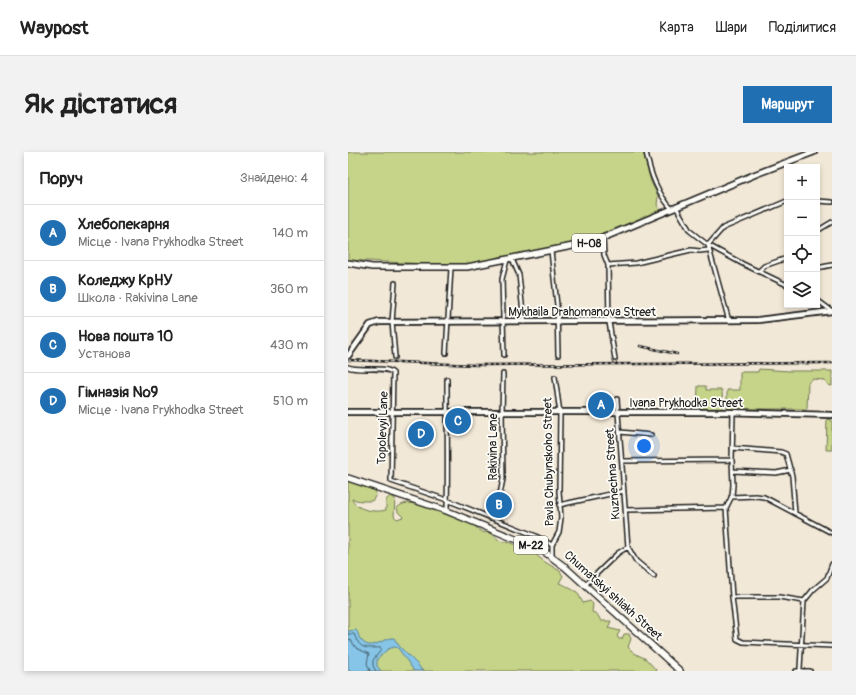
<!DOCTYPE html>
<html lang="uk">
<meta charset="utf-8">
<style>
body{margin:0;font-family:Pangolin,sans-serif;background:#f2f2f2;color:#222}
.controls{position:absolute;right:12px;top:12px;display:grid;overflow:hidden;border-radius:0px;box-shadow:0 2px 6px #0003}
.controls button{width:36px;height:36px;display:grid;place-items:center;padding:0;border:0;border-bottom:1px solid #e0e0e0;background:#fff;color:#222;font:20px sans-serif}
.you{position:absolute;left:296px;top:294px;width:14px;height:14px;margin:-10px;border:3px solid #fff;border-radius:50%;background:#1a73e8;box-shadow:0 0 0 6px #1a73e833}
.badge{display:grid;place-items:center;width:26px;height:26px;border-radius:50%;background:#1f6fb2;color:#fff;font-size:13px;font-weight:700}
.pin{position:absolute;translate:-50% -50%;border:2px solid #fff;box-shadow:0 1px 4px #0006}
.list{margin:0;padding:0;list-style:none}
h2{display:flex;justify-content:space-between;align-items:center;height:52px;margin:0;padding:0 16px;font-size:17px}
h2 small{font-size:13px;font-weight:400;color:#767676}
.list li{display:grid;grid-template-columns:26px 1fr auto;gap:12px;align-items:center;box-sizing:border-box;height:56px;padding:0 16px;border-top:1px solid #e0e0e0}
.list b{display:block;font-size:15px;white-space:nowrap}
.list p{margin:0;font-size:13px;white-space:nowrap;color:#767676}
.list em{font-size:13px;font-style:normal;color:#767676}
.icon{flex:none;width:22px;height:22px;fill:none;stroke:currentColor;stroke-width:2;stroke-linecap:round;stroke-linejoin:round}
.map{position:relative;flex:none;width:484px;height:519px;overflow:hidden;border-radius:0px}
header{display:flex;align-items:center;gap:24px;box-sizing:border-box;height:56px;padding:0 20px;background:#fff;border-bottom:1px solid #e0e0e0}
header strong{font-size:19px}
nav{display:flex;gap:22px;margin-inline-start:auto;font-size:14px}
.intro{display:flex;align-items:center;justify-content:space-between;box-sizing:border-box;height:96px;padding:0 24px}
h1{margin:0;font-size:28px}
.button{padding:10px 18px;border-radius:0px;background:#1f6fb2;color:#fff;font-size:14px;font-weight:700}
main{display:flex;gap:24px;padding:0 24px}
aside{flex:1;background:#fff;border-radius:0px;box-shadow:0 2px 6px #0003}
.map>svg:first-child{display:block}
.green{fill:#c5d488;stroke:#707852}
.water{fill:#86c5e7;stroke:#5c8196}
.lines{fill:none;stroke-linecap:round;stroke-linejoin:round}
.shore{stroke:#46606d;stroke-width:1}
.stream{stroke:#5c8196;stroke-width:1}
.street-casing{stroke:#1c1c1c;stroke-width:6}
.secondary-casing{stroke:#1c1c1c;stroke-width:8}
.primary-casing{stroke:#1c1c1c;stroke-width:8}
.highway-casing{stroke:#1c1c1c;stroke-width:8}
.street{stroke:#fdfcf7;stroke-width:3}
.secondary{stroke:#fdfcf7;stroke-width:4.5}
.primary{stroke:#fdfcf7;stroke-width:5}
.highway{stroke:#fdfcf7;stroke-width:5.5}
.rail-casing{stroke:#1c1c1c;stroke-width:2.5}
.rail{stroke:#fdfcf7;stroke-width:1;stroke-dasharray:3;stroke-linecap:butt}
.labels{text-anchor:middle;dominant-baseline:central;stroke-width:3.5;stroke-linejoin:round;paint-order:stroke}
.shield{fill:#fdfcf7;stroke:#605f5e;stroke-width:1}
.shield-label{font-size:11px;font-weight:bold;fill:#1c1c1c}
.street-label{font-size:12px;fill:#1c1c1c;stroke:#fdfcf7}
</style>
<header>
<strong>Waypost</strong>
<nav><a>Карта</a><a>Шари</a><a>Поділитися</a></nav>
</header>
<div class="intro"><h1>Як дістатися</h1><a class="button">Маршрут</a></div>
<main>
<aside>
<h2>Поруч<small>Знайдено: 4</small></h2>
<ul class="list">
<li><span class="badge">A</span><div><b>Хлебопекарня</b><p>Місце · Ivana Prykhodka Street</p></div><em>140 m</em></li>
<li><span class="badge">B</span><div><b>Коледжу КрНУ</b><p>Школа · Rakivina Lane</p></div><em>360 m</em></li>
<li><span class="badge">C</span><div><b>Нова пошта 10</b><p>Установа</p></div><em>430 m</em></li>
<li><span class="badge">D</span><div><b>Гімназія №9</b><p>Місце · Ivana Prykhodka Street</p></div><em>510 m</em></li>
</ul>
</aside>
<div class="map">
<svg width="484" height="519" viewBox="0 0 484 519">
<rect width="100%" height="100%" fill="#f2e8d7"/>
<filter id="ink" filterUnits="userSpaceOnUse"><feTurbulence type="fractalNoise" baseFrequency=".025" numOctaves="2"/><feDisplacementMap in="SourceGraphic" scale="8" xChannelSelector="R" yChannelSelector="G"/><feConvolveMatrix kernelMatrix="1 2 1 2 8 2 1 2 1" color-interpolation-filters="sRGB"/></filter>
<g filter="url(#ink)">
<path class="green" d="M0,0h295l8,30 7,14 -1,9 4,5 -73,30 -124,26 -116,-6z
M411,217l30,2h43v15l-4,-1 -4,-5 -12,-1 -4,4 -1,26h-80v-19h13v-18h18z
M350,234h8v4h16l1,19h-26z
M479,267l5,1v30h-6z
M0,329l27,9 1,5 -4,6h-11l-9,-2c3,11 24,14 34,11v-10l4,-4 5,2 -1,18 3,3 6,-2 -5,-5 -1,-4c6,-6 12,-5 20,-4l54,19 11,9 9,1 9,8 12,2 8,5 10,2 15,12 15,9 3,5 -4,7c6,1 11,6 18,9l6,11 7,-2 3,3 -1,8 5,2 4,7h10l-3,7 12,3 -3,5 2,3h3l2,-5h5l2,5 -3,8 6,6 12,6 11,12h-309z"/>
<path class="water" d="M8,478c3,3 2,8 6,11 10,11 22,-4 32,-3l6,9 19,19 3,5h-8l-16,-23 -4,-1 -6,2 -11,10v7l4,5h-33v-40z"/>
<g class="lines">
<path class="shore" d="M0,482h6c7,18 13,13 27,14v2l-8,10v6l3,5
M0,487l3,1 5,8 13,6 -2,9 3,8"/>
<path class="stream" d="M74,518l2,1"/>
<g class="street-casing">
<path id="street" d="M298,0c4,21 11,41 26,57
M469,49l15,1
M328,55l14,24 18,14 35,19 44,21
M469,79l15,-9
M255,86l1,17 4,10 1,57 6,37
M203,99l6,54 1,50
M164,107l7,16 5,47
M260,113l28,-2 55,-13 9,1 8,-1
M469,116l15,-3
M411,119l5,-5 23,-8
M47,131l-3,39 3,35
M469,148l15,11
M381,169l-21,-76 15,-17 64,-27
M98,201l5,-85
M156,203l-2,-76 5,-19
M0,215c12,5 37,-2 45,6l-2,108 56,19 89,36 16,9
M385,261l-1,47 1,25 -1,11 -6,12 6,89 5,42 6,3 89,4
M272,280l31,3
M384,296l49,4 5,2 6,22 3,37
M274,309l110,-1
M385,319l43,2 15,-3
M383,345l25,-1 8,1 68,36
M211,353l65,-14
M278,358l100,-2
M99,359c1,-44 0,-88 0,-132
M142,366l10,-24 3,-15 -1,-67 1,-38
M280,395l8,14 18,15
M204,404v-11l7,-13 2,-14 -2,-27 1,-78 -5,-36
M237,433l33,-32 10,-6 -11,-148
M384,445h47l25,4
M448,519h4v-3l4,-67 9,-11 14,-12 5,-14
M452,519h10"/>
</g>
<g class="secondary-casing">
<path id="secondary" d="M0,204l22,-31 9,-3 379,-2 74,-9
M0,260h378l106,3"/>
</g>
<g class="primary-casing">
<path id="primary" d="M0,111l24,4h95l126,-25 163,-68 58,-22"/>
</g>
<g class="highway-casing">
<path id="highway" d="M0,326l99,33 95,39 23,17 115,104"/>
</g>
<use href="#street" class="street"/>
<use href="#secondary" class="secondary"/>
<use href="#primary" class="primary"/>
<use href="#highway" class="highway"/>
<g class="rail-casing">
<path id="rail" d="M292,194l37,8
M0,208l128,5 356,-2"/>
</g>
<use href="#rail" class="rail"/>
</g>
</g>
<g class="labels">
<g class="shield">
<rect x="224" y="82" width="34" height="18" rx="3"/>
<rect x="166" y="384" width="34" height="18" rx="3"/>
</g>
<g class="shield-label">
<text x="241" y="91">Н-08</text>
<text x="183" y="393">М-22</text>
</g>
<g class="street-label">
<text x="234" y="160">Mykhaila Drahomanova Street</text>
<text x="338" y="251">Ivana Prykhodka Street</text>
<text transform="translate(35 276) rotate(-88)">Topolevyi Lane</text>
<text transform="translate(145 295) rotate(-90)">Rakivina Lane</text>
<text transform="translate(201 310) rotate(-91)">Pavla Chubynskoho Street</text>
<text transform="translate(265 322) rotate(-94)">Kuznechna Street</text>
<text transform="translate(265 444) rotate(42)">Chumatskyi shliakh Street</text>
</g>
</g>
</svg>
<div class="controls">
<button>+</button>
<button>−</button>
<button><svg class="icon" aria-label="locate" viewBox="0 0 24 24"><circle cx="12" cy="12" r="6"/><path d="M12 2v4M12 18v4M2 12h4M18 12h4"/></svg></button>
<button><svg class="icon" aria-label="layers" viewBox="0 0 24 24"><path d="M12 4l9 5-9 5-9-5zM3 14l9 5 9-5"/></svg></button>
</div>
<div class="you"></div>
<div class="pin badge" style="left:253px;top:253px">A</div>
<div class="pin badge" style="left:151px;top:353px">B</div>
<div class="pin badge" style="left:110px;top:269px">C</div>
<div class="pin badge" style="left:73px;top:282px">D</div>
</div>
</main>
